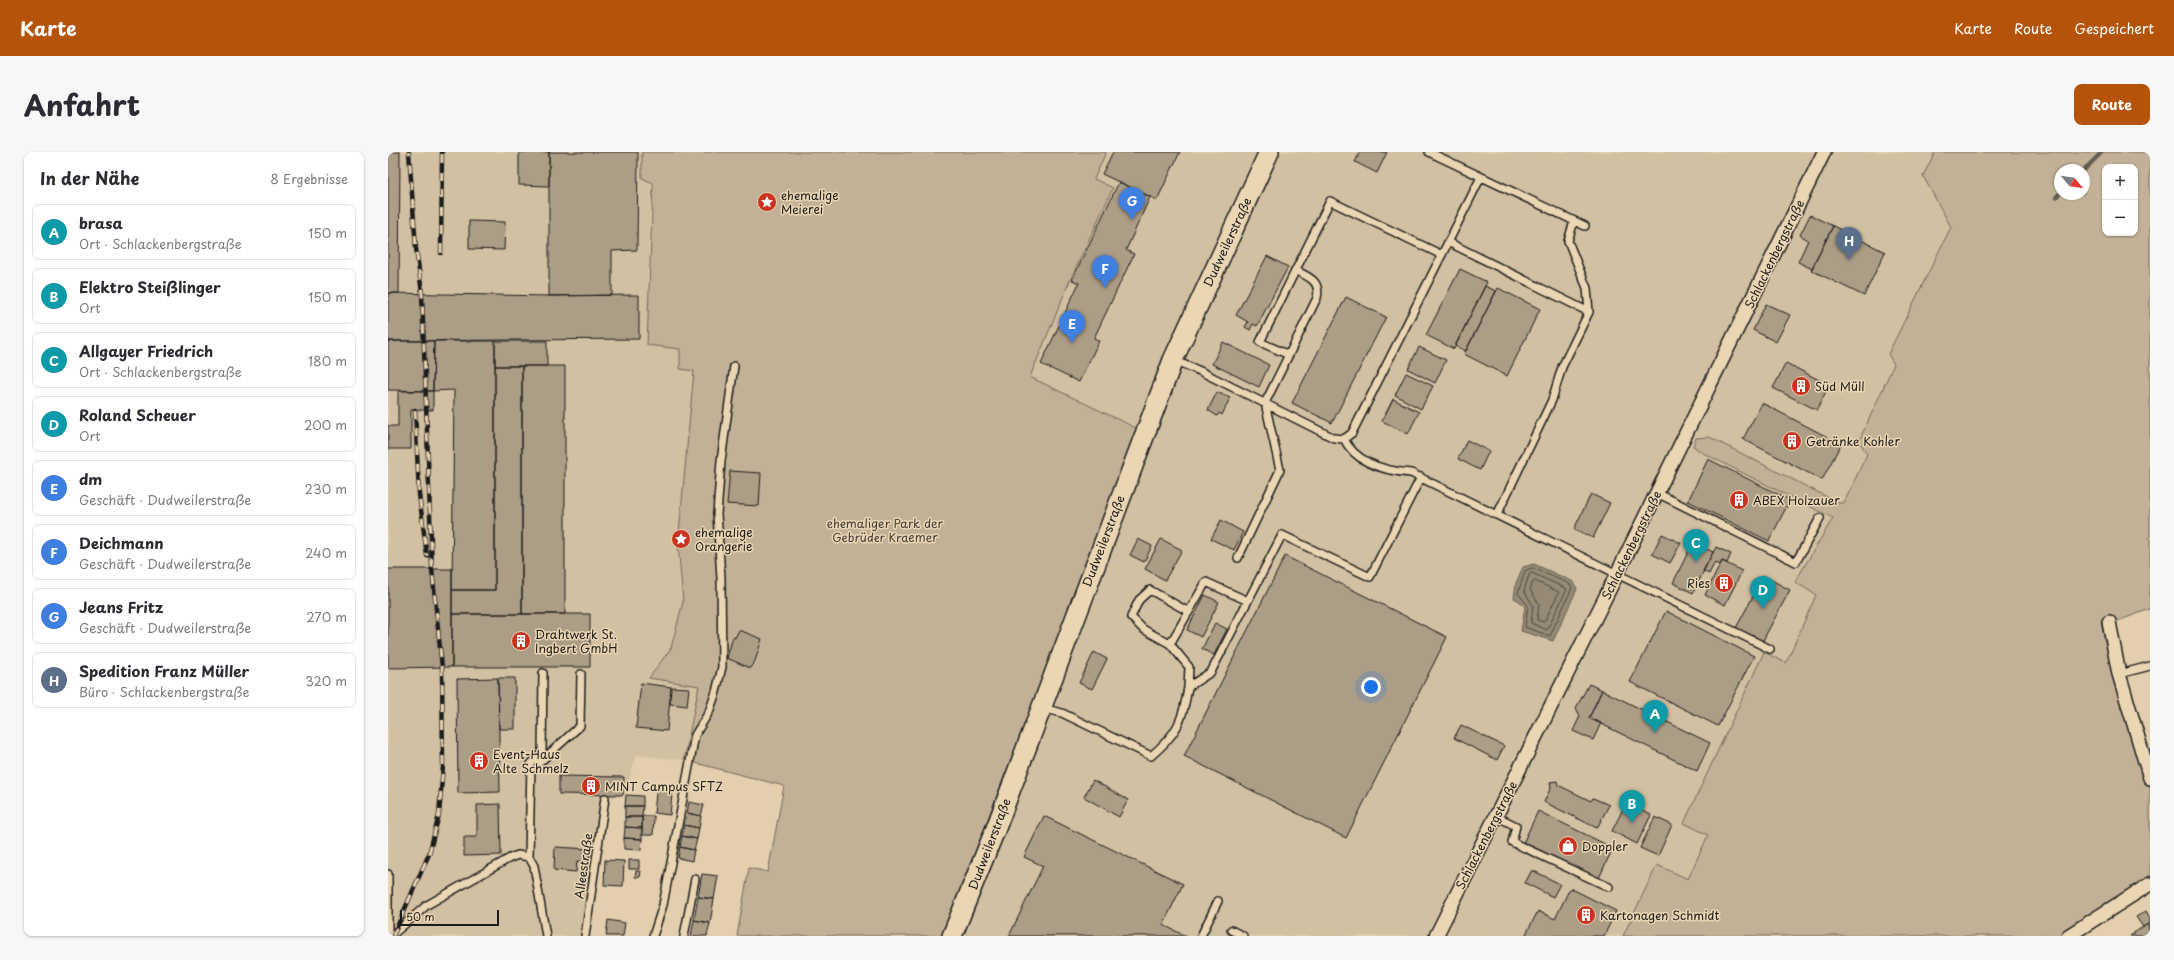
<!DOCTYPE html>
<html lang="de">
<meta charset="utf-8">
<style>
body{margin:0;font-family:"Playpen Sans",sans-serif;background:#f7f7f7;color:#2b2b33}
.controls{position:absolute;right:12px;top:12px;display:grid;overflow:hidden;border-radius:8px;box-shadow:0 1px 3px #0004}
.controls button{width:36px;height:36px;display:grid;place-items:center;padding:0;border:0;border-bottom:1px solid #e1e1e2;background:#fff;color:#2b2b33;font:20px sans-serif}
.compass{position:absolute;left:1666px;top:12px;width:36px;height:36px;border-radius:50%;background:#fff;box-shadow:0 1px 3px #0004;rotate:119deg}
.scale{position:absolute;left:12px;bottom:10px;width:99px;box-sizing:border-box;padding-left:4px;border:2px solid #1c1c1c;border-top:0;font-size:11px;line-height:14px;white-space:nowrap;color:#1c1c1c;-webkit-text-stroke:3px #ebd6b4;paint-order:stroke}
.you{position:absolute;left:983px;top:535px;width:14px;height:14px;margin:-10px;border:3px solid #fff;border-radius:50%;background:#1a73e8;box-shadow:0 0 0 6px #1a73e833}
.badge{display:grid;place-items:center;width:26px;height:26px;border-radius:50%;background:#b45309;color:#fff;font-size:13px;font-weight:700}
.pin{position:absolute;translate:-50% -33px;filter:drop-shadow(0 1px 2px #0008)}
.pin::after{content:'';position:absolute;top:21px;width:14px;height:12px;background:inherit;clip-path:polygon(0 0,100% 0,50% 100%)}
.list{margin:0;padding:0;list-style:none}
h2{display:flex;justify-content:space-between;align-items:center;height:52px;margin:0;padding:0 16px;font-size:17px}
h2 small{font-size:13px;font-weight:400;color:#7c7c81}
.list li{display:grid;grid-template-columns:26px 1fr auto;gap:12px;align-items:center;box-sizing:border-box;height:56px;margin:0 8px 8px;padding:0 8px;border:1px solid #e1e1e2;border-radius:8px}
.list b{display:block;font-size:15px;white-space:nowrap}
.list p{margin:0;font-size:13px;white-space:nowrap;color:#7c7c81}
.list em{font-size:13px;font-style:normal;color:#7c7c81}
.map{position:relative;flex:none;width:1762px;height:784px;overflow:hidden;border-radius:8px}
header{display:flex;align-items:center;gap:24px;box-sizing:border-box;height:56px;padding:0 20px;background:#b45309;color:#fff}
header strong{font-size:19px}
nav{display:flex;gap:22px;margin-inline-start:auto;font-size:14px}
.intro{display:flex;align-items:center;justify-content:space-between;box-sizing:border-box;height:96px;padding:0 24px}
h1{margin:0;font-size:28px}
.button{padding:10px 18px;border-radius:8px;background:#b45309;color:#fff;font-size:14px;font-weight:700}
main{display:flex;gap:24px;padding:0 24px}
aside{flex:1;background:#fff;border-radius:8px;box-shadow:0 1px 3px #0004}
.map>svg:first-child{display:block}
.built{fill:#d2c0a2}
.green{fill:#c2b196;stroke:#6f6659;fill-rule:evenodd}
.water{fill:#968a76;stroke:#655e52}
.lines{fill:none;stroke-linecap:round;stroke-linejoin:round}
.shore{stroke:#4d4840;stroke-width:1}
.stream{stroke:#655e52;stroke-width:4}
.building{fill:#ac9d86;stroke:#1c1c1c}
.lane-casing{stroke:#1c1c1c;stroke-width:10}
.street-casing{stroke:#1c1c1c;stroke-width:16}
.secondary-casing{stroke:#1c1c1c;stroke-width:22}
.lane{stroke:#ebd6b4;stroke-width:7}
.street{stroke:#ebd6b4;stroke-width:13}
.secondary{stroke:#ebd6b4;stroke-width:19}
.rail-casing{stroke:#1c1c1c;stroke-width:4.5}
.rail{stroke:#ebd6b4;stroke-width:3;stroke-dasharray:9;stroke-linecap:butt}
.labels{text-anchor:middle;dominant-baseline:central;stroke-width:3;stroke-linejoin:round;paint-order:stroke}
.poi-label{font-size:12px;fill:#1c1c1c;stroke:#ebd6b4;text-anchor:start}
.street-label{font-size:12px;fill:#1c1c1c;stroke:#ebd6b4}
.park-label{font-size:12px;fill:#46413a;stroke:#ebd6b4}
</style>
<header>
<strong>Karte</strong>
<nav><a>Karte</a><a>Route</a><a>Gespeichert</a></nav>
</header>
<div class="intro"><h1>Anfahrt</h1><a class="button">Route</a></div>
<main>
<aside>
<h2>In der Nähe<small>8 Ergebnisse</small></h2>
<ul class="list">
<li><span class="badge" style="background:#0f9aa8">A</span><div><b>brasa</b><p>Ort · Schlackenbergstraße</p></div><em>150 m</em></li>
<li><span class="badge" style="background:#0f9aa8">B</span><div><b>Elektro Steißlinger</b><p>Ort</p></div><em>150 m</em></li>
<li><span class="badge" style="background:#0f9aa8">C</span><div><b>Allgayer Friedrich</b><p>Ort · Schlackenbergstraße</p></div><em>180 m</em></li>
<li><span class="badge" style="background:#0f9aa8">D</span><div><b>Roland Scheuer</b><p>Ort</p></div><em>200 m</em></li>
<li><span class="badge" style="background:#3f7fe0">E</span><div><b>dm</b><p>Geschäft · Dudweilerstraße</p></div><em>230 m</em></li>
<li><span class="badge" style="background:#3f7fe0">F</span><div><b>Deichmann</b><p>Geschäft · Dudweilerstraße</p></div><em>240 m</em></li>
<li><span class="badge" style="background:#3f7fe0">G</span><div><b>Jeans Fritz</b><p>Geschäft · Dudweilerstraße</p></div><em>270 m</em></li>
<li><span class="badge" style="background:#5c6f8a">H</span><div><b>Spedition Franz Müller</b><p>Büro · Schlackenbergstraße</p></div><em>320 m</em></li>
</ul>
</aside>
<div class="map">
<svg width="1762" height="784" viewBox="0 0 1762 784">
<rect width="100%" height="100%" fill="#e3cfae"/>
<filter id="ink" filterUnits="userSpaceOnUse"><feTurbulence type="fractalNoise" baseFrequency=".025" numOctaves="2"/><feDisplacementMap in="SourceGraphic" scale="8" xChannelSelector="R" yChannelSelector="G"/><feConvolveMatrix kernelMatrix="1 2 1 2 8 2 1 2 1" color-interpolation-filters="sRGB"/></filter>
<g filter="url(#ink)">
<path class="built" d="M0,0h264l-5,193 33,4 14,21 -16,173 5,59 -12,46 -22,29 51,9 -16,74 -48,-5 -12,41 -15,1 -25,139h-196z
M718,0h829l-12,24 28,51 -63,126 6,11 -35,77 8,13 -23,49h-5l-143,-65 -3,7 10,8 130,65 -38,64 21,13 -31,69 -21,-12 -80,170 24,13 -20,44 -31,-14 -34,71h-680l195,-507 -109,-52 39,-92 45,-97 -20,-9z"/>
<path class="green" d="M254,0h464l-12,27 19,9 -45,97 -38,92 108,52 -195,507h-206l12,-68 19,4 16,-86 -100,-26 15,-74 -50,-8 22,-30 12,-46 -5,-59 16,-172 -14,-2v-20l-33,-4 6,-162 -11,-5z
M1547,0h215v457l-46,17 46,160v95l-88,55h-439l34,-71 31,14 20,-44 -24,-12 80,-171 22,11 30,-68 -21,-13 38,-64 -130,-65 -10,-7 3,-8 13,-1 130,66h5l23,-49 -8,-13 35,-77 -6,-10 63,-127 -28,-51zM1717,15h30v66h-30zM1672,18h24v24h-24z"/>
<path class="water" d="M1146,412l40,18 3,7 -24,52 -32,-10 4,-24 -7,-7 -4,-2 2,-15 7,-16z"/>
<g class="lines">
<path class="shore" d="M1145,416l37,16 2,4 -22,48 -25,-9 3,-21 -10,-13 7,-22z
M1144,421l35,16 -20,41 -16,-7 2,-18 -9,-14 5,-16z
M1147,429l24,11 -15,30 -7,-2 2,-16 -9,-14 3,-8z"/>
<path class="stream" d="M1696,18l18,-18
M1668,45l4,-4"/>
</g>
<path class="building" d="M0,0h12l-1,141h-11z
M131,0h30v34l-30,-1z
M161,0h89l-1,98 -25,1v44l-63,1z
M725,0h67l-23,48 -55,-26z
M972,0h27l-10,21 -22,-11z
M731,30l31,15 -24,53 8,4 -40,84 5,3 -20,41 -38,-18 38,-81 -7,-3z
M1422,63l23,11 -21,43 -14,-7 10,-22 -8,-5z
M81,69l36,1 -1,28 -35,-1z
M1445,74l52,26 -21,44 -53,-26z
M879,104l21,11 -31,59 -4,-2 -3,6 -5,-3 3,-5 -12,-7z
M1072,117l27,13 -33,67 -28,-14z
M1097,134l11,5 -30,60 -11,-5z
M1110,136l42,21 -33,67 -43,-22z
M0,141l161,3 90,-1v44l-251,2z
M958,145l40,20 -54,106 -40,-20z
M1378,152l24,11 -14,27 -23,-12z
M0,189h46l-1,50 -45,-1z
M46,189h61v249h-43l2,-200 -21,1z
M107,189h52v25h-52z
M835,190l46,23 -10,22 -47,-23z
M1031,195l27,13 -11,23 -27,-14z
M1398,211l43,22 -12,25 -44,-22z
M107,214h27v248h-70v-24h43z
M134,214h43v248h-43z
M1018,221l27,13 -12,23 -26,-14z
M10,239h35v19h-22v39h-23v-23h10z
M829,240l13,6 -8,17 -3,-2 -2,3 -9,-6z
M1005,247l26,13 -11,22 -26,-13z
M1374,251l79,41 -19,36 -79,-41z
M1079,288l22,11 -9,19 -22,-11z
M1320,307l82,41 -21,41 -81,-40z
M342,319l31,2 -2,33 -32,-2z
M1203,342l19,9 -17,35 -19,-9z
M833,368l22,12 -9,18 -23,-11z
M1274,382l19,9 -11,20 -18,-9z
M750,387l14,7 -8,16 -14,-7z
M773,387l21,11 -17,30 -20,-11z
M1305,390l20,10 -20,41 -20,-10z
M1328,395l15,7 -4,9 -5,-2 -2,4 -5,-3 -6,12 -6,-3z
M897,404l162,81 -101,201 -162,-82z
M1334,409l20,10 -17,34 -20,-10z
M0,417h64v98l-64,1z
M1376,424l26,14 -28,52 -26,-14z
M817,443l14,7 -18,35 -14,-7z
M1278,459l88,45 -36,70 -88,-44z
M64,462h138v53h-138z
M827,471l12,6 -13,26 -12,-6z
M351,478l23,9 -7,22 -5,7 -23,-10 6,-21 2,1z
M706,500l13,7 -15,30 -13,-6z
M110,526l2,114 -42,1 -1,-114z
M110,526h17v51h-16z
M253,531l30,4 -4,44 -31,-3z
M1201,532l13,6 -13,28 12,5 -8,17 -20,-9 7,-15 -4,-8z
M283,535l18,1 -2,18 -17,-2z
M1214,538l108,53 -13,28 -108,-53z
M1073,573l43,21 -7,14 -43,-22z
M171,624l65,1 -1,18 -64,-1z
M705,628l35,20 -9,17 -35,-20z
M1169,629l1,4 33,16 2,-3 16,7 -12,23 -53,-26 7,-15 -1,-5z
M269,632l16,1 -3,30 -16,-2z
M238,643l17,1v10h-18z
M301,650l15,3 -3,11 -14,-3z
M1238,651l25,12 -14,29 -25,-13z
M112,652l1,51 -37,1v-19h13v-32z
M237,654h18l-1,11h-17z
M1150,659l75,37 -15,32 -75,-37z
M299,661l14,3 -2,12 -15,-3z
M254,664h12l-1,19h-11z
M656,664l139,68 -20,41 23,11h-177l34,-70 -19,-9z
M237,665h17v11l-17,-1z
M1267,665l17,8 -14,31 -18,-8z
M296,673l15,3 -2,11 -15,-3z
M237,675l17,1v11l-18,-1z
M294,684l15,3 -3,11 -14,-3z
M236,686l18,1 -1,11 -17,-1z
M167,695l35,2 -1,13 -12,-1 -1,11 -22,-2z
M292,695l14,3 -2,11 -14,-3z
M217,708l19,1 -1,25 -19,-1z
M241,708h10v9h-10z
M1144,718l28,14 -7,13 -28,-14z
M248,719h5l-1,6h-5z
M314,722l16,2 -4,23 -16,-2z
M1182,736l46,23 -12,25h-79l13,-25 17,8z
M310,745l16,2 -4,24 -16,-3z
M1758,759l4,7v5l-7,4 -7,-10z
M220,768l17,3 -2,13h-17z
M306,768l16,3 -3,13h-16z
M1760,772l2,12h-21l14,-9z"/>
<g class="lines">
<g class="lane-casing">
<path id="lane" d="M1041,0l156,74
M1060,90l141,70
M901,203l-29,-13 70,-141 112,54
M785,208l27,11 134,67 10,1 8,-6 129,-256
M956,287c12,24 41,32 67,34l359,176
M1269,341l139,69 24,-44
M1109,363l55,-115 10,-33 27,-55 -2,-24 -19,-47 6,-20
M850,406l42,-88 -15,-67 52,-105c4,-17 -8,-21 -22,-28
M782,492l36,-62 42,19
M1731,522l31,-8
M800,535l1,-20 -19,-23 -27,-15 -12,-12 8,-17 11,-10 39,22
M654,556l20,5 89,43c26,-22 32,-35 37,-69l23,-15 71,-137 88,42 51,-100
M151,611l41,-37 1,-52
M1108,664l20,10 -4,16 97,45
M141,705l2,-93 11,-11 1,-80
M0,722v55
M843,778l12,6
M3,784l36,-31 83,-47 8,-3 11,2 5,9 12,70
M197,784l20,-138
M265,784l10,-31 32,-170 14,-23 7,-20 6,-25 -1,-89 -4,-64 4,-53 13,-95
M296,784l11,-57
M813,784l17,-35"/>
</g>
<g class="street-casing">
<path id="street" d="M1721,470l10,52 31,104
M1048,784l181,-362 207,-422
M1680,784l82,-52"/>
</g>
<g class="secondary-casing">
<path id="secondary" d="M564,784l44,-108 177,-468 96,-208"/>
</g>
<use href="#lane" class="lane"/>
<use href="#street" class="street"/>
<use href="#secondary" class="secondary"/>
<g class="rail-casing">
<path id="rail" d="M53,101l1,-101
M27,258l4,84 8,62
M5,784l36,-82 10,-39 4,-49 -1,-98 -10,-99 -10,-276 -6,-45 -7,-96"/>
</g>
<use href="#rail" class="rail"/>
</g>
</g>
<defs>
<g id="sight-disc" transform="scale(1)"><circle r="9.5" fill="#c8321e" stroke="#ebd6b4"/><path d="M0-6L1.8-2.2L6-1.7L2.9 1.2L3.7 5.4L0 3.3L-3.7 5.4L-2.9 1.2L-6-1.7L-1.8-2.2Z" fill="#fff"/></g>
<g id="building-disc" transform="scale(1)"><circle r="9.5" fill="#c8321e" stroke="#ebd6b4"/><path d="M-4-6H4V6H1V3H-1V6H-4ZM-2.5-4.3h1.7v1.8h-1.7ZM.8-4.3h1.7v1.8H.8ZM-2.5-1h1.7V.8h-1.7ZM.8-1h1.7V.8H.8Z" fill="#fff"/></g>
<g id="shop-disc" transform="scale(1)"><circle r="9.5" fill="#c8321e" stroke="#ebd6b4"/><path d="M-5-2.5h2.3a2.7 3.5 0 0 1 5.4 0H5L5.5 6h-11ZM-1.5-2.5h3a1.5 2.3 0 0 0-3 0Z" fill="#fff"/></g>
</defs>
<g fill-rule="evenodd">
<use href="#sight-disc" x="379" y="50"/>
<use href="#building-disc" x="1413" y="234"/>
<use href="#building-disc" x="1404" y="289"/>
<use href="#building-disc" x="1351" y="348"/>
<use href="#sight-disc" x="293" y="387"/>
<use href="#building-disc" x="1336" y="431"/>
<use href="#building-disc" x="133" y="489"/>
<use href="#building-disc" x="91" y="609"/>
<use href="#building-disc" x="203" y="634"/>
<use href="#shop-disc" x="1180" y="694"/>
<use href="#building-disc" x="1198" y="763"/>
</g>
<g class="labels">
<g class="poi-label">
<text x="393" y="43">ehemalige<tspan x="393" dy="14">Meierei</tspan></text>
<text x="1427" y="234">Süd Müll</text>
<text x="1418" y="289">Getränke Kohler</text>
<text x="1365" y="348">ABEX Holzauer</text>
<text x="307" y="380">ehemalige<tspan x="307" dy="14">Orangerie</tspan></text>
<text x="1322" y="431" text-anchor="end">Ries</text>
<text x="147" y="482">Drahtwerk St.<tspan x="147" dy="14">Ingbert GmbH</tspan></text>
<text x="105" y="602">Event-Haus<tspan x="105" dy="14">Alte Schmelz</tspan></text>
<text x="217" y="634">MINT Campus SFTZ</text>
<text x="1194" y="694">Doppler</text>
<text x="1212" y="763">Kartonagen Schmidt</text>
</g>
<g class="street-label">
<text transform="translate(839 90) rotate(-65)">Dudweilerstraße</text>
<text transform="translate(1386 102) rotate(-64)">Schlackenbergstraße</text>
<text transform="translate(715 389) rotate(-69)">Dudweilerstraße</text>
<text transform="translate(1243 393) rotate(-64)">Schlackenbergstraße</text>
<text transform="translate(1098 683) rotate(-63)">Schlackenbergstraße</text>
<text transform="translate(601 692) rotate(-69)">Dudweilerstraße</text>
<text transform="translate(195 714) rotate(-82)">Alleestraße</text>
</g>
<g class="park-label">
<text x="497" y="371">ehemaliger Park der<tspan x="497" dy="14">Gebrüder Kraemer</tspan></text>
</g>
</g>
</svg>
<div class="controls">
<button>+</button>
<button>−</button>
</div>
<svg class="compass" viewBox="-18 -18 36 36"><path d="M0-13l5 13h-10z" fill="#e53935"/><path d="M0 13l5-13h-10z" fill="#7c7c81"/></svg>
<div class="scale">50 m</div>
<div class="you"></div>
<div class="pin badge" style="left:1267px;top:581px;background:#0f9aa8">A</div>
<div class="pin badge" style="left:1244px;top:671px;background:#0f9aa8">B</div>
<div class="pin badge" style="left:1308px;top:410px;background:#0f9aa8">C</div>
<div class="pin badge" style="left:1375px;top:457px;background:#0f9aa8">D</div>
<div class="pin badge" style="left:684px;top:191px;background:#3f7fe0">E</div>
<div class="pin badge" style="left:717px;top:136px;background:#3f7fe0">F</div>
<div class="pin badge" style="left:744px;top:68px;background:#3f7fe0">G</div>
<div class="pin badge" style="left:1461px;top:108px;background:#5c6f8a">H</div>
</div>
</main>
